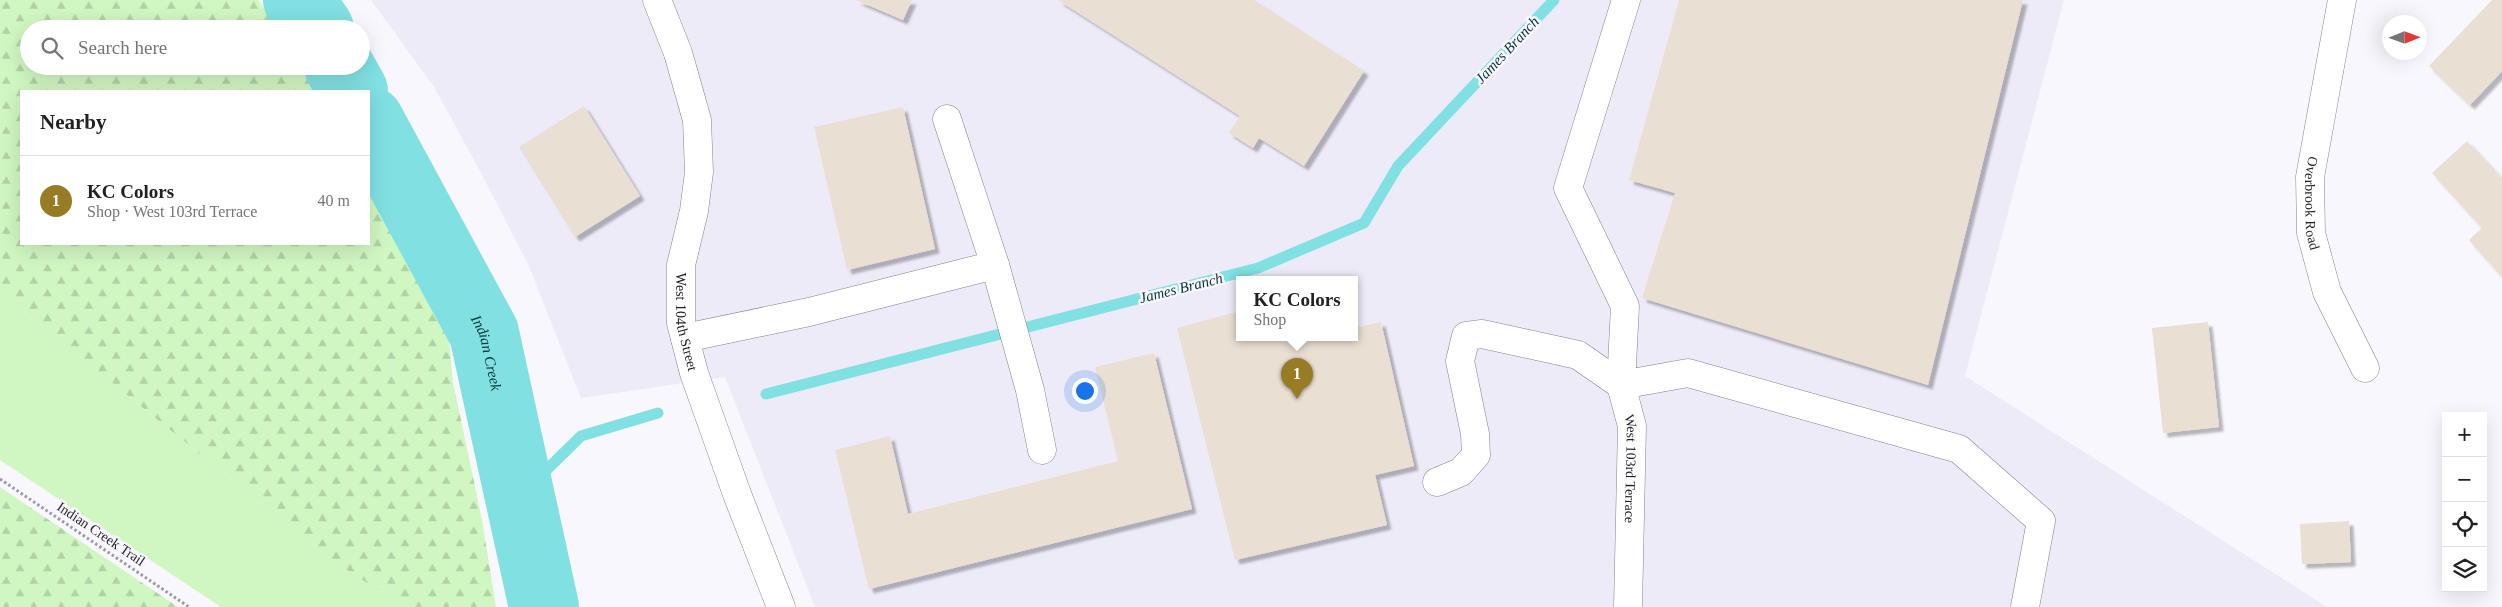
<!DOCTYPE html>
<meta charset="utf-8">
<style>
body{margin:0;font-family:"Times New Roman",serif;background:#f6f6f6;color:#202124}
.controls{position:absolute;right:15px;bottom:15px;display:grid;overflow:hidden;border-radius:0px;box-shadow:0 5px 20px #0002}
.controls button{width:45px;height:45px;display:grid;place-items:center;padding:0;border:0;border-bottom:1px solid #e0e0e0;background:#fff;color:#202124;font:25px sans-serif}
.compass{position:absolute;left:2382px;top:15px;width:45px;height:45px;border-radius:50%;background:#fff;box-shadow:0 5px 20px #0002;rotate:89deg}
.you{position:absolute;left:1084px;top:390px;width:18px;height:18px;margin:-12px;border:4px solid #fff;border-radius:50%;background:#1a73e8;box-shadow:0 0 0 8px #1a73e833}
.badge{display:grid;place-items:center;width:32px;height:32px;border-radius:50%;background:#987c25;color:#fff;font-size:16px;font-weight:700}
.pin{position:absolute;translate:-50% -41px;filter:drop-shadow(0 1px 2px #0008)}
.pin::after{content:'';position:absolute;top:26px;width:18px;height:15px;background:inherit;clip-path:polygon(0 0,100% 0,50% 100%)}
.popup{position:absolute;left:1236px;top:276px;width:122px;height:65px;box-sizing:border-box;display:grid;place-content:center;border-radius:0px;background:#fff;filter:drop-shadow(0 1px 4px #0005);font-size:16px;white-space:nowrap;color:#757577}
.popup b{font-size:19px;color:#202124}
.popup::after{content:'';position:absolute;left:50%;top:100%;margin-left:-10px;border:10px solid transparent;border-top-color:#fff}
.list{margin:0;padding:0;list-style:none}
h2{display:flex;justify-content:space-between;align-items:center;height:65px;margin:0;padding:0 20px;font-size:21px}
h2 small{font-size:16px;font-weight:400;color:#757577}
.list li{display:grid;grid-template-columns:32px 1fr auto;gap:15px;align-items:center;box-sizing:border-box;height:90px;padding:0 20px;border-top:1px solid #e0e0e0}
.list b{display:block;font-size:19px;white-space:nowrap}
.list p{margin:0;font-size:16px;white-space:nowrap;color:#757577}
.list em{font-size:16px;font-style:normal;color:#757577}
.icon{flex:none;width:28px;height:28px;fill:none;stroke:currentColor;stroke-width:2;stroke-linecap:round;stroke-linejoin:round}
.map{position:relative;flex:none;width:2502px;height:607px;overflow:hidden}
.search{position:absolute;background:#fff;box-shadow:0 5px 20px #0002;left:20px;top:20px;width:350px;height:55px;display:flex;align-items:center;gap:12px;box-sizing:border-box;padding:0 18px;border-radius:28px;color:#757577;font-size:19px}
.panel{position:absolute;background:#fff;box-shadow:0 5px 20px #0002;left:20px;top:90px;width:350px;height:155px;border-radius:0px}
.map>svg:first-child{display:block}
.built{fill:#edebf8;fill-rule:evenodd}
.grass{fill:#d0f6c1}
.forest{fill:url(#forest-firs)}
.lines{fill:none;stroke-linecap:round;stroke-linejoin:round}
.stream{stroke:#80e0e2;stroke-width:11}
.river{stroke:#80e0e2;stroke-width:70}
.building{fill:#eadfd3;filter:url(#shadow)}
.minor-casing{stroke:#85828f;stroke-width:29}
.path{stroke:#9c9ba1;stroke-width:3;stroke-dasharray:2.5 2.5;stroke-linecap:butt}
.minor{stroke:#fff;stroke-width:28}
.labels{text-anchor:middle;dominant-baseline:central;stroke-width:5;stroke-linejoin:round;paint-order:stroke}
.street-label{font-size:14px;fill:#1f1e24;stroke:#f8f7fd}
.water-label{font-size:15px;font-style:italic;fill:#043536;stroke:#f8f7fd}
</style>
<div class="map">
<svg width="2502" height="607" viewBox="0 0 2502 607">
<defs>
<pattern id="forest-firs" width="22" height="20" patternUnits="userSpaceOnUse" patternTransform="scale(1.25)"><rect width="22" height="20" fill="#d0f6c1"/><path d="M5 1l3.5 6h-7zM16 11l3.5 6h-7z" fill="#b2d2a6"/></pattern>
<filter id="shadow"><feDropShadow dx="4.5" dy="4.5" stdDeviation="1" flood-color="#0004"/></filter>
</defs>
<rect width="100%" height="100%" fill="#f8f7fd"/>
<path class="built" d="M371,0h1693l-99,376 362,231h-1512l-90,-230 -144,21 -53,-134 -48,-93 -46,-84zM1240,280h114v58h-114z"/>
<path class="grass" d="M0,293l333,268 71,46h-183l-221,-147z"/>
<path class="forest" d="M0,0h258l21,29h-250v37h278l18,25h-304v153h348v-93l15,22 60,117 9,92 29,138 14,87h-92l-71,-46 -333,-268z
M0,487l178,120h-178z"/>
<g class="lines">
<path class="stream" d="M766,394l492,-126 106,-45 34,-57 156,-166
M520,496l61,-60 77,-23"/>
<g class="river">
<path d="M298,0l21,29"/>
<path d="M339,66l14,25"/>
<path id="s1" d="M369,121l115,212 60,274"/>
</g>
</g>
<path class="building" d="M856,0h56l-9,20z
M1058,0h196l110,71 -60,95 -45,-28 -6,10 -24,-15 11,-17z
M1679,0h344l-95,385 -286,-87 33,-105 -46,-13z
M2492,0h10v71l-32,34 -41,-39z
M584,106l56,90 -65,41 -56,-90z
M903,107l32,142 -88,21 -33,-143z
M2467,141l35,38v98l-33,-37 13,-12 -50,-55z
M1240,311v27h114v-10l27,-6 33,144 -39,9 12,50 -152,35 -58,-232z
M2208,322l11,105 -56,6 -11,-105z
M1154,353l38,156 -323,80 -34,-139 55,-14 18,78 210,-53 -23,-94z
M2349,521l2,41 -49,2 -2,-40z"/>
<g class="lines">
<g class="minor-casing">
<g id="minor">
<path id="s2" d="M657,0l21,53 19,67 2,52 -5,39 -13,54v58l13,50 43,121 44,113"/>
<path d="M1626,0l-58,188 57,118 -4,79 67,-12 271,76 82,72 -16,86"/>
<path id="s3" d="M2342,0l-32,177 1,56 16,59 38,76"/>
<path d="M995,265l35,125 12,60"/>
<path d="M685,338l124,-26 186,-47 -48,-146"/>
<path id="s4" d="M1437,482l24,-10 15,-17 -1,-21 -15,-73 6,-25 16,-2 96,21 43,30 11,41 -4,181"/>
</g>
</g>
<path class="path" d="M0,479l189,128"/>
<use href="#minor" class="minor"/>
</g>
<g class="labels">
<g class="street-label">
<text stroke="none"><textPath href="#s3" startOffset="206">Overbrook Road</textPath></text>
<text stroke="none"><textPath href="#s2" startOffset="331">West 104th Street</textPath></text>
<text stroke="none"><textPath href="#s4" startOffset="422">West 103rd Terrace</textPath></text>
<text transform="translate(101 534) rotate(34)">Indian Creek Trail</text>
</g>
<g class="water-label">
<text transform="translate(1507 50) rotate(-47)">James Branch</text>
<text transform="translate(1181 288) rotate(-14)">James Branch</text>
<text stroke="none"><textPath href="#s1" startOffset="261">Indian Creek</textPath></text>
</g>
</g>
</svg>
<div class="controls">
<button>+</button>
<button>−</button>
<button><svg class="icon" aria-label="locate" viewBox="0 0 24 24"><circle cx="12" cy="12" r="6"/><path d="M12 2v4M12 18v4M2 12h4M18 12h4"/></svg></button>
<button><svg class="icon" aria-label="layers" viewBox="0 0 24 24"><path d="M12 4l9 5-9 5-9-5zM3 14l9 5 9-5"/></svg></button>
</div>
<svg class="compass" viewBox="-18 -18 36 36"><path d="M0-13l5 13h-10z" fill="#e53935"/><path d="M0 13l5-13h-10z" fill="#757577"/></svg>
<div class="you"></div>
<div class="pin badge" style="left:1297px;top:399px">1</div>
<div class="popup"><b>KC Colors</b>Shop</div>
<div class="search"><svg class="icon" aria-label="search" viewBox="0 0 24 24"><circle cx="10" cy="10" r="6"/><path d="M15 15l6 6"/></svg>Search here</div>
<section class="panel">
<h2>Nearby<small></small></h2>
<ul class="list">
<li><span class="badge">1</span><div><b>KC Colors</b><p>Shop · West 103rd Terrace</p></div><em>40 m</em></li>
</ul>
</section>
</div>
